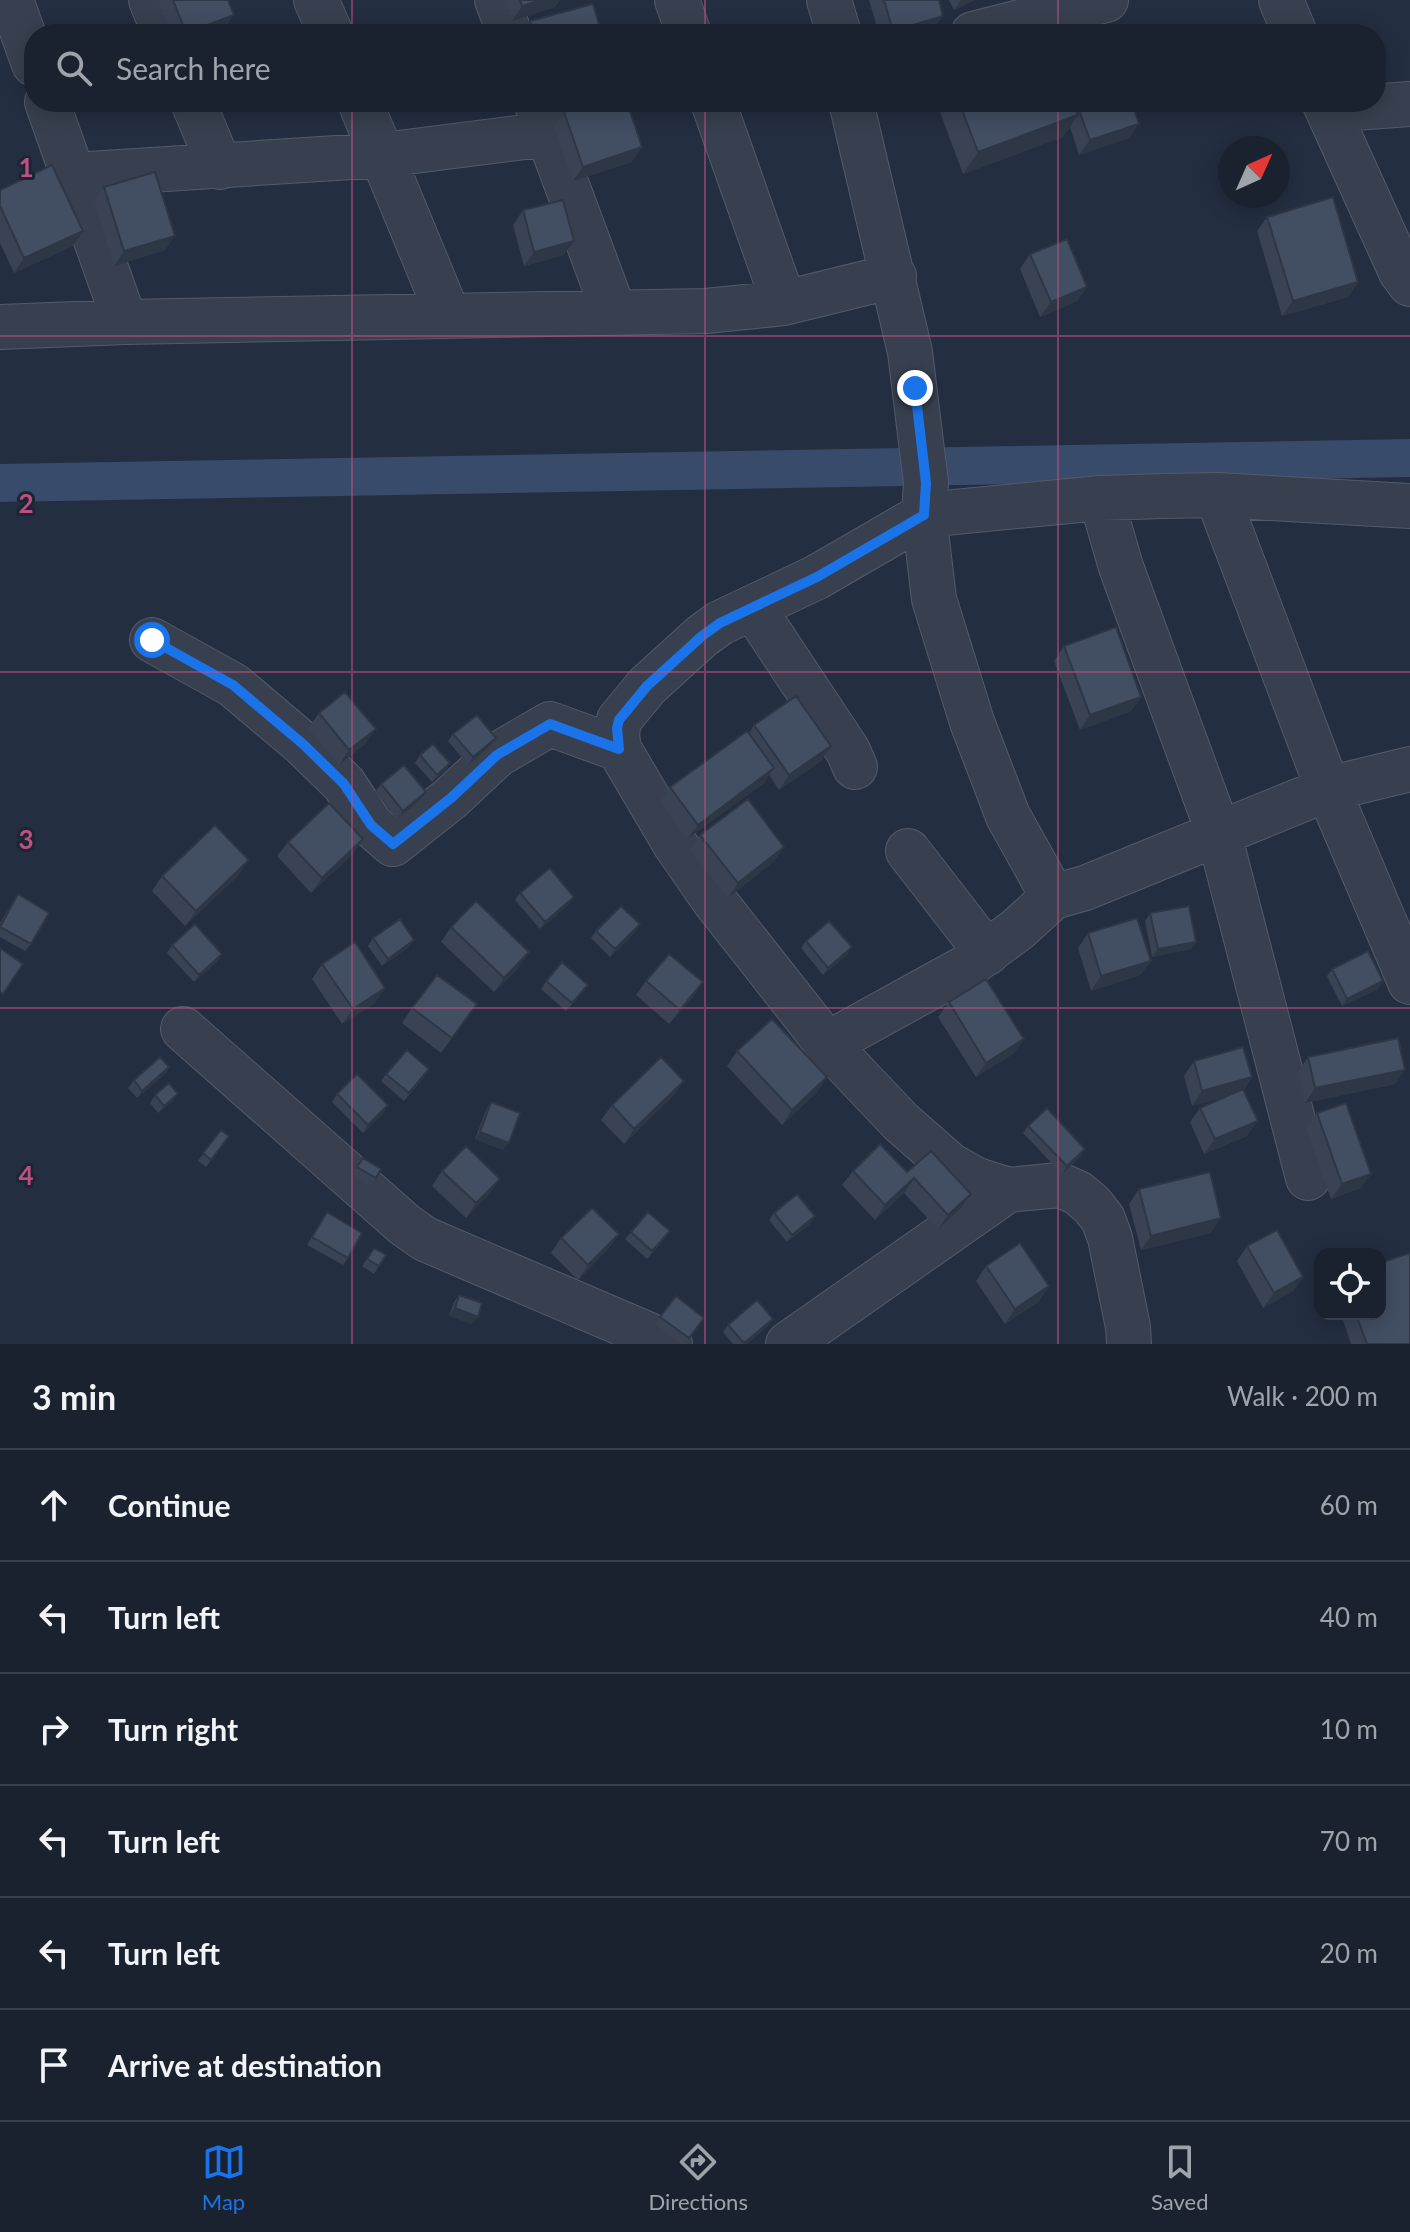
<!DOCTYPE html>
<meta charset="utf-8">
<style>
body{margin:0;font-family:Lato,sans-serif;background:#272f3c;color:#f1f3f6}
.controls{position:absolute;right:24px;bottom:24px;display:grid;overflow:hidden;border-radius:16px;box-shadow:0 4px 20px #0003}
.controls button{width:72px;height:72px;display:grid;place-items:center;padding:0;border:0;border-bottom:2px solid #383f4c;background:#1a2230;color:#f1f3f6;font:40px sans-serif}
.compass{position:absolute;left:1218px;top:136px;width:72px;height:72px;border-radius:50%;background:#1a2230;box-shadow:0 4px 20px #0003;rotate:45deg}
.stop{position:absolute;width:24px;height:24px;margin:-18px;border:6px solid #1a73e8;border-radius:50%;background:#fff}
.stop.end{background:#1a73e8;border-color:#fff;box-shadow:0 2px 8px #0008}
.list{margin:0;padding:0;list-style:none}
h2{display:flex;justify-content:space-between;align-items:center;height:104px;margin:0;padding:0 32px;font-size:34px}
h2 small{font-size:26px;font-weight:400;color:#9fa4ab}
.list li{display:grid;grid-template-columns:52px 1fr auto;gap:24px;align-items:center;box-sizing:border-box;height:112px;padding:0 32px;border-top:2px solid #383f4c}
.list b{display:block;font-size:30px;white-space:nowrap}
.list em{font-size:26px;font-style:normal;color:#9fa4ab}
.icon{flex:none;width:44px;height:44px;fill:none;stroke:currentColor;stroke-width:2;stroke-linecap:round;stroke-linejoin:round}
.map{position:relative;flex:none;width:1410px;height:1344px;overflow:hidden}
.search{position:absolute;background:#1a2230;box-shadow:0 4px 20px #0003;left:24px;right:24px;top:24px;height:88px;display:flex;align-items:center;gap:20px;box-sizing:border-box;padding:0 28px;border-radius:32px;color:#9fa4ab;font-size:30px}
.sheet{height:776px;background:#1a2230}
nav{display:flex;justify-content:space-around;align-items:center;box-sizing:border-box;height:112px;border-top:2px solid #383f4c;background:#1a2230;font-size:22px;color:#9fa4ab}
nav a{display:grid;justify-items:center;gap:4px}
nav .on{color:#1a73e8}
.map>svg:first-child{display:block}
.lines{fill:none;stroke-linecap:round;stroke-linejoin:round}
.canal{stroke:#384b6a;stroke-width:38}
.minor-casing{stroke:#535b6a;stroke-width:46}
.minor{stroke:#38404f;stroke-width:44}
.wall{fill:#394354}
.shaded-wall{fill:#2e3745}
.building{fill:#424e62;stroke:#2e3745;stroke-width:2}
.route{stroke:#1a73e8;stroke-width:10}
.grid{fill:none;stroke:#bd5182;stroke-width:2;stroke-opacity:0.55}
.grid-label{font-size:26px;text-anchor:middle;font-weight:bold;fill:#bd5182;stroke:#1c2534;stroke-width:6;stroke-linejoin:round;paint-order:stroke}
</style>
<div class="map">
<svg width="1410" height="1344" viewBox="0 0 1410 1344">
<rect width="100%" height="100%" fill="#232e40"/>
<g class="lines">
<path class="canal" d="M0,483l1410,-25"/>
<g class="minor-casing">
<path id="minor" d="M11,0l23,64
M151,0l14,34
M316,0l15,34
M497,0l13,34
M677,0l12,34
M829,0l10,34
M1281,0l14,34
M973,34l133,-34
M47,102l78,220
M193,102l27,65
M360,102l88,213
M536,102l78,210
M713,102l71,201
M851,102l59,250 16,131 -2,32 10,84 38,123 36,94 45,81 32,-9 243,-99 82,-20
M1324,102l77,170 9,12
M1328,110l82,-6
M73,175l310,-20 166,-21
M0,327l125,-5 581,-11 78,-8 110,-27
M1217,495l111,294 82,193
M1101,498l20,69 98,267 89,344
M754,609l94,142 7,16
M152,640l81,45 70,59 41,40 27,41 22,19 58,-46 46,-43 53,-31 69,25
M908,851l79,102
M183,1029l222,196 20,14 245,105
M827,1044l138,-76 53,-39 35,-32
M788,1344l220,-154
M1129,1344l-1,-17 -18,-89 -7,-19 -11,-14 -14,-12 -18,-8 -52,5 -31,-10 -27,-15 -49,-43 -74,-78 -114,-145 -38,-55 -56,-95 -2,-14 2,-15 28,-34 55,-50 18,-13 97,-46 107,-62 177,-17 63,-2 53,-1 193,11"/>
</g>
<use href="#minor" class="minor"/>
</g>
<path class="wall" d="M158,0h70l-4,29 -12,5h-41z
M505,0h55l-5,7 -43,14z
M869,0h70l-6,30 -12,4h-42z
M949,0h26l-21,10z
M530,21l72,13h-81z
M939,102h193l-3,36 -50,17 -9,-28 -7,10 -100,37 -26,-70z
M564,112l68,50 -59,19 -19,-54z
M104,187l61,63 -51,16 -20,-64z
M0,190l73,56 -59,27 -14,-30z
M523,210l41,45 -40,11 -11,-41z
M1267,217l91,65 -10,15 -66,19 -25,-85z
M1030,254l57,33 -10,14 -37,16 -20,-48z
M1064,646l77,51 -10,14 -51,19 -26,-69z
M319,713l46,31 -26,21 -31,-37z
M754,725l67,36 -42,29 -10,-15 -5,8 -77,56 -27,-37 10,-15 79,-54z
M453,734l43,4 -5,7 -23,20 -20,-24z
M420,755l30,8 -5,8 -13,11 -17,-19z
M381,784l45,8 -6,8 -23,19 -22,-27z
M700,835l84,12 -10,14 -46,37 -38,-48z
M288,842l65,12 -42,39 -34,-37z
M239,875l-54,51 -33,-35 10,-15z
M520,893l49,11 -29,25 -25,-29z
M18,894l13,50 -6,7 -25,-14v-14z
M1150,913l46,29 -5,7 -39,8 -7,-36z
M451,927l68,40 -25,25 -53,-50z
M596,931l39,1 -25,25 -19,-19z
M1088,933l63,28 -11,14 -49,16 -13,-43z
M373,938l36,9 -27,19 -14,-20z
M806,941l46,6 -5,8 -24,20 -22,-27z
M172,945l50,9 -5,8 -23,20 -27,-29z
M322,964l63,24 -10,15 -33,21 -30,-45z
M1332,969l46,20 -36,17 -15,-30z
M546,981l37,11 -17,19 -25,-22z
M646,981l47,16 -24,27 -33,-29z
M949,1002l75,37 -11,15 -37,23 -38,-60z
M477,1004l-36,49 -39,-30 10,-15z
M737,1051l90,26 -10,15 -35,33 -55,-59z
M1308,1057l87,27 -90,19 -7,-31z
M1194,1061l58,16 -8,12 3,47 -43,18 -14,-32 10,-14 28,-12 -36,10 -8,-30z
M169,1067l-5,8 -27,23 -9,-10 6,-8z
M386,1074l38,3 -20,24 -23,-20z
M337,1094l51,11 -5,8 -20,20 -31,-31z
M155,1095l18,6 -15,12 -8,-10z
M674,1095l-50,49 -23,-24 11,-15z
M491,1102l12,48 -28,-11 11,-29z
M1317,1113l44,75 -30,11 -25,-71z
M1028,1126l57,23 -5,8 -18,17 -39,-41z
M221,1130l8,6 -23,31 -8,-6z
M363,1158l13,20 -5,8 -19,-12z
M442,1171l58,8 -10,14 -24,25 -34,-32z
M853,1171l54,1 53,37 -22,20 -34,-36 -29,27 -33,-35z
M1139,1189l72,44 -70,17 -12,-46z
M327,1212l21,46 -5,7 -36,-20z
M774,1213l36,11 -23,18 -18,-22z
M631,1232l34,6 -18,21 -22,-20z
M619,1234l-11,15 -30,31 -27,-27 10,-15z
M1247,1246l56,31 -10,14 -30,17 -26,-47z
M374,1248l12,7 -12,19 -12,-8z
M986,1266l63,20 -10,15 -34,23 -29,-43z
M459,1295l13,29 -23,-8 5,-14z
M676,1296l28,22 -19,26h-4l-26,-20z
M1341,1314h39l30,30h-59z
M728,1325l40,1 -21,18h-14l-10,-12z"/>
<path class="shaded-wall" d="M541,0h19l-5,7 -43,14 10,-15z
M961,0h14l-21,10z
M234,15l-10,14 -12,5h-26z
M943,16l-10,14 -12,4h-30l2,-3z
M1078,115l-15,22 -100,37 15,-22z
M1139,124l-10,14 -50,17 11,-15z
M642,147l-10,15 -59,19 10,-14z
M83,231l-10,15 -59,27 10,-15z
M175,236l-10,14 -51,16 10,-15z
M574,241l-10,14 -40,11 10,-14z
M1358,282l-10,15 -66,19 11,-15z
M1087,287l-10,14 -37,16 11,-15z
M1141,697l-10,14 -51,19 10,-15z
M376,729l-11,15 -26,21 10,-15z
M496,738l-5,7 -23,20 5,-8z
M831,746l-10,15 -42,29 10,-15z
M450,763l-5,8 -13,11 5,-7z
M774,768l-10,15 -77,56 11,-14z
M426,792l-6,8 -23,19 6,-8z
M363,839l-10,15 -42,39 11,-15z
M784,847l-10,14 -46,37 10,-15z
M249,860l-10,15 -54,51 11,-15z
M574,897l-5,7 -29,25 5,-7z
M640,924l-5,8 -25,25 5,-8z
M414,940l-5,7 -27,19 6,-7z
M1196,942l-5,7 -39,8 6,-8z
M852,947l-5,8 -24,20 5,-7z
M529,952l-10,15 -25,25 10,-14z
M222,954l-5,8 -23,20 5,-7z
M1151,961l-11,14 -49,16 10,-15z
M1383,981l-5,8 -36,17 5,-7z
M703,982l-10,15 -24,27 11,-14z
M385,988l-10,15 -33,21 11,-15z
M1024,1039l-11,15 -37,23 10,-14z
M169,1067l-5,8 -27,23 5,-7z
M1405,1070l-10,14 -90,19 10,-15z
M827,1077l-10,15 -35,33 10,-15z
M1252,1077l-11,15 -49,14 10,-15z
M684,1081l-10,14 -50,49 10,-15z
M178,1094l-5,7 -15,12 6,-7z
M388,1105l-5,8 -20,20 5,-8z
M1258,1121l-11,15 -43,18 11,-15z
M480,1132l29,11 -6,7 -28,-11z
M1085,1149l-5,8 -18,17 5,-8z
M1371,1174l-10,14 -30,11 11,-15z
M914,1178l-10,15 -29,27 10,-15z
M500,1179l-10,14 -24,25 10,-15z
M971,1194l-11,15 -22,20 10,-14z
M815,1216l-5,8 -23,18 5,-7z
M1221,1218l-10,15 -70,17 10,-14z
M619,1234l-11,15 -30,31 10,-15z
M1303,1277l-10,14 -30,17 11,-15z
M1049,1286l-10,15 -34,23 10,-15z
M455,1308l23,9 -6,7 -23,-8z
M773,1319l-5,7 -21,18h-3z"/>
<path class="building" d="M173,0h55l6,15 -48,18z
M520,0h21l-19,6z
M884,0h55l4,16 -50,15z
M593,4l9,30h-68l-4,-13z
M594,102h33l15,45 -59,20 -19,-55z
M959,102h114l5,13 -100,37z
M1076,102h56l7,22 -49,16z
M52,165l31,66 -59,27 -24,-52v-16z
M155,172l20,64 -51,15 -20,-64z
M1333,197l25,85 -65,19 -26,-84z
M563,200l11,41 -40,11 -11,-42z
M1067,239l20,48 -36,15 -21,-48z
M1116,627l25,70 -51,18 -26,-69z
M345,692l31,37 -27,21 -30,-37z
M796,696l35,50 -42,29 -35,-50z
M477,715l19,23 -23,19 -20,-23z
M747,731l27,37 -76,57 -28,-38z
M433,744l17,19 -13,12 -17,-20z
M404,765l22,27 -23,19 -22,-27z
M748,799l36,48 -46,36 -38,-48z
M329,803l34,36 -41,39 -34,-36z
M215,825l34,35 -53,51 -34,-35z
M550,868l24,29 -29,25 -25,-29z
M18,894l31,19 -18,31 -31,-17z
M476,901l53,51 -25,26 -53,-51z
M621,906l19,18 -25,25 -19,-18z
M1189,906l7,36 -38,7 -8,-36z
M1137,918l14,43 -50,15 -13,-43z
M400,919l14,21 -26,19 -15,-21z
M829,921l23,26 -24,21 -22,-27z
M195,924l27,30 -23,21 -27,-30z
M355,942l30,46 -32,21 -31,-45z
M0,948l23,16 -20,30 -3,-2z
M1368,951l15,30 -36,18 -15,-30z
M669,954l34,28 -23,28 -34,-29z
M562,962l26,23 -16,18 -26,-22z
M437,975l40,29 -25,34 -40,-30z
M986,979l38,60 -38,24 -37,-61z
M772,1019l55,58 -35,33 -55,-59z
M1398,1038l7,32 -90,18 -7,-31z
M1243,1047l9,30 -50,14 -8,-30z
M407,1050l22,19 -20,24 -23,-19z
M160,1057l9,10 -27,24 -8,-11z
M661,1057l23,24 -50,48 -22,-24z
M357,1074l31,31 -20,20 -31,-31z
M169,1083l9,11 -14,12 -9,-11z
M1243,1089l15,32 -43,18 -15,-31z
M491,1102l29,11 -11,30 -29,-11z
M1346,1103l25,71 -29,10 -25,-71z
M1047,1108l38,41 -18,17 -39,-40z
M221,1130l8,6 -18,24 -8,-7z
M880,1144l27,28 24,-21 40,43 -23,21 -34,-37 -29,27 -32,-34z
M466,1146l34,33 -24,24 -34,-32z
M363,1158l18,11 -5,9 -19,-11z
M1210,1172l11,46 -70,18 -12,-47z
M797,1194l18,22 -23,19 -18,-22z
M592,1208l27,26 -31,31 -27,-27z
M327,1212l35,21 -14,25 -36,-21z
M648,1212l22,19 -18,20 -21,-19z
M1277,1230l26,47 -29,16 -27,-47z
M1020,1243l29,43 -34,23 -29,-43z
M374,1248l12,7 -7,11 -12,-7z
M1410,1253v91h-43l-11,-30h24v-51z
M459,1295l23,8 -4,14 -23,-9z
M676,1296l28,22 -15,20 -29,-21z
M757,1300l16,19 -29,24 -16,-18z"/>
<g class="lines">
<path class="route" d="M152,640l81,45 70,59 41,40 27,41 22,19 58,-46 46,-43 53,-31 69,25 -2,-21 2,-8 28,-34 55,-50 18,-13 97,-46 107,-62 2,-32 -11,-95"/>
</g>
<path class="grid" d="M352,0v34M705,0v34M1058,0v34M352,102v1242M705,102v1242M1058,102v1242M0,336h1410M0,672h1410M0,1008h1410"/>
<g class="grid-label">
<text x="26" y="177">1</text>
<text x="26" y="513">2</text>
<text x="26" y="849">3</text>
<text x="26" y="1185">4</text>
</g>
</svg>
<div class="controls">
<button><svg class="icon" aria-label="locate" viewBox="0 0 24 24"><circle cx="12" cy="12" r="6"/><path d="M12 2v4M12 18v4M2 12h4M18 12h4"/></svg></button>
</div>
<svg class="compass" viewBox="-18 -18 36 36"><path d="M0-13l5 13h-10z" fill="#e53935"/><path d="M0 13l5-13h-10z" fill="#9fa4ab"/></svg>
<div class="stop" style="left:152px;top:640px"></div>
<div class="stop end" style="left:915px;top:388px"></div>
<div class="search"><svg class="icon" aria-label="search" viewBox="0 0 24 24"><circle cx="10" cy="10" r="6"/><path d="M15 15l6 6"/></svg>Search here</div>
</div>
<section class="sheet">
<h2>3 min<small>Walk · 200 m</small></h2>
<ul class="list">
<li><svg class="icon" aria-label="ahead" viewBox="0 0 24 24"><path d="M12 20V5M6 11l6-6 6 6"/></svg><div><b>Continue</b></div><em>60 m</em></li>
<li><svg class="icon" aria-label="left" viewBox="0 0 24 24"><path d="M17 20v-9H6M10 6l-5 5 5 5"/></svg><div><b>Turn left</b></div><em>40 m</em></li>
<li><svg class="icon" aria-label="right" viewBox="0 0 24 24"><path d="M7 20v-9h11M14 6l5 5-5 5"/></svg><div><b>Turn right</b></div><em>10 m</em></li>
<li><svg class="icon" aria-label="left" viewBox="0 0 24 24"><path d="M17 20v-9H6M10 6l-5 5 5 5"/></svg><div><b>Turn left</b></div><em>70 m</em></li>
<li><svg class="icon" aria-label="left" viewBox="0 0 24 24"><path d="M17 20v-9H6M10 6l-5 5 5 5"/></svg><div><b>Turn left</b></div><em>20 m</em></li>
<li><svg class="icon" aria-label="arrive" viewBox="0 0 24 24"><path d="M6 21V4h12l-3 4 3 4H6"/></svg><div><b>Arrive at destination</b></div></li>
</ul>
</section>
<nav>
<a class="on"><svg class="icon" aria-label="map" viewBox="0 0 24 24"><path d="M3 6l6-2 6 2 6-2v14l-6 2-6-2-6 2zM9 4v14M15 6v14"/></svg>Map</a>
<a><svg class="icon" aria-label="directions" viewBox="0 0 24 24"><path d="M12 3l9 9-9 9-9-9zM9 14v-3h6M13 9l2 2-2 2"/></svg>Directions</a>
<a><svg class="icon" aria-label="saved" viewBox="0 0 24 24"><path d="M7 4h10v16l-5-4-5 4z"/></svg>Saved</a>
</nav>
